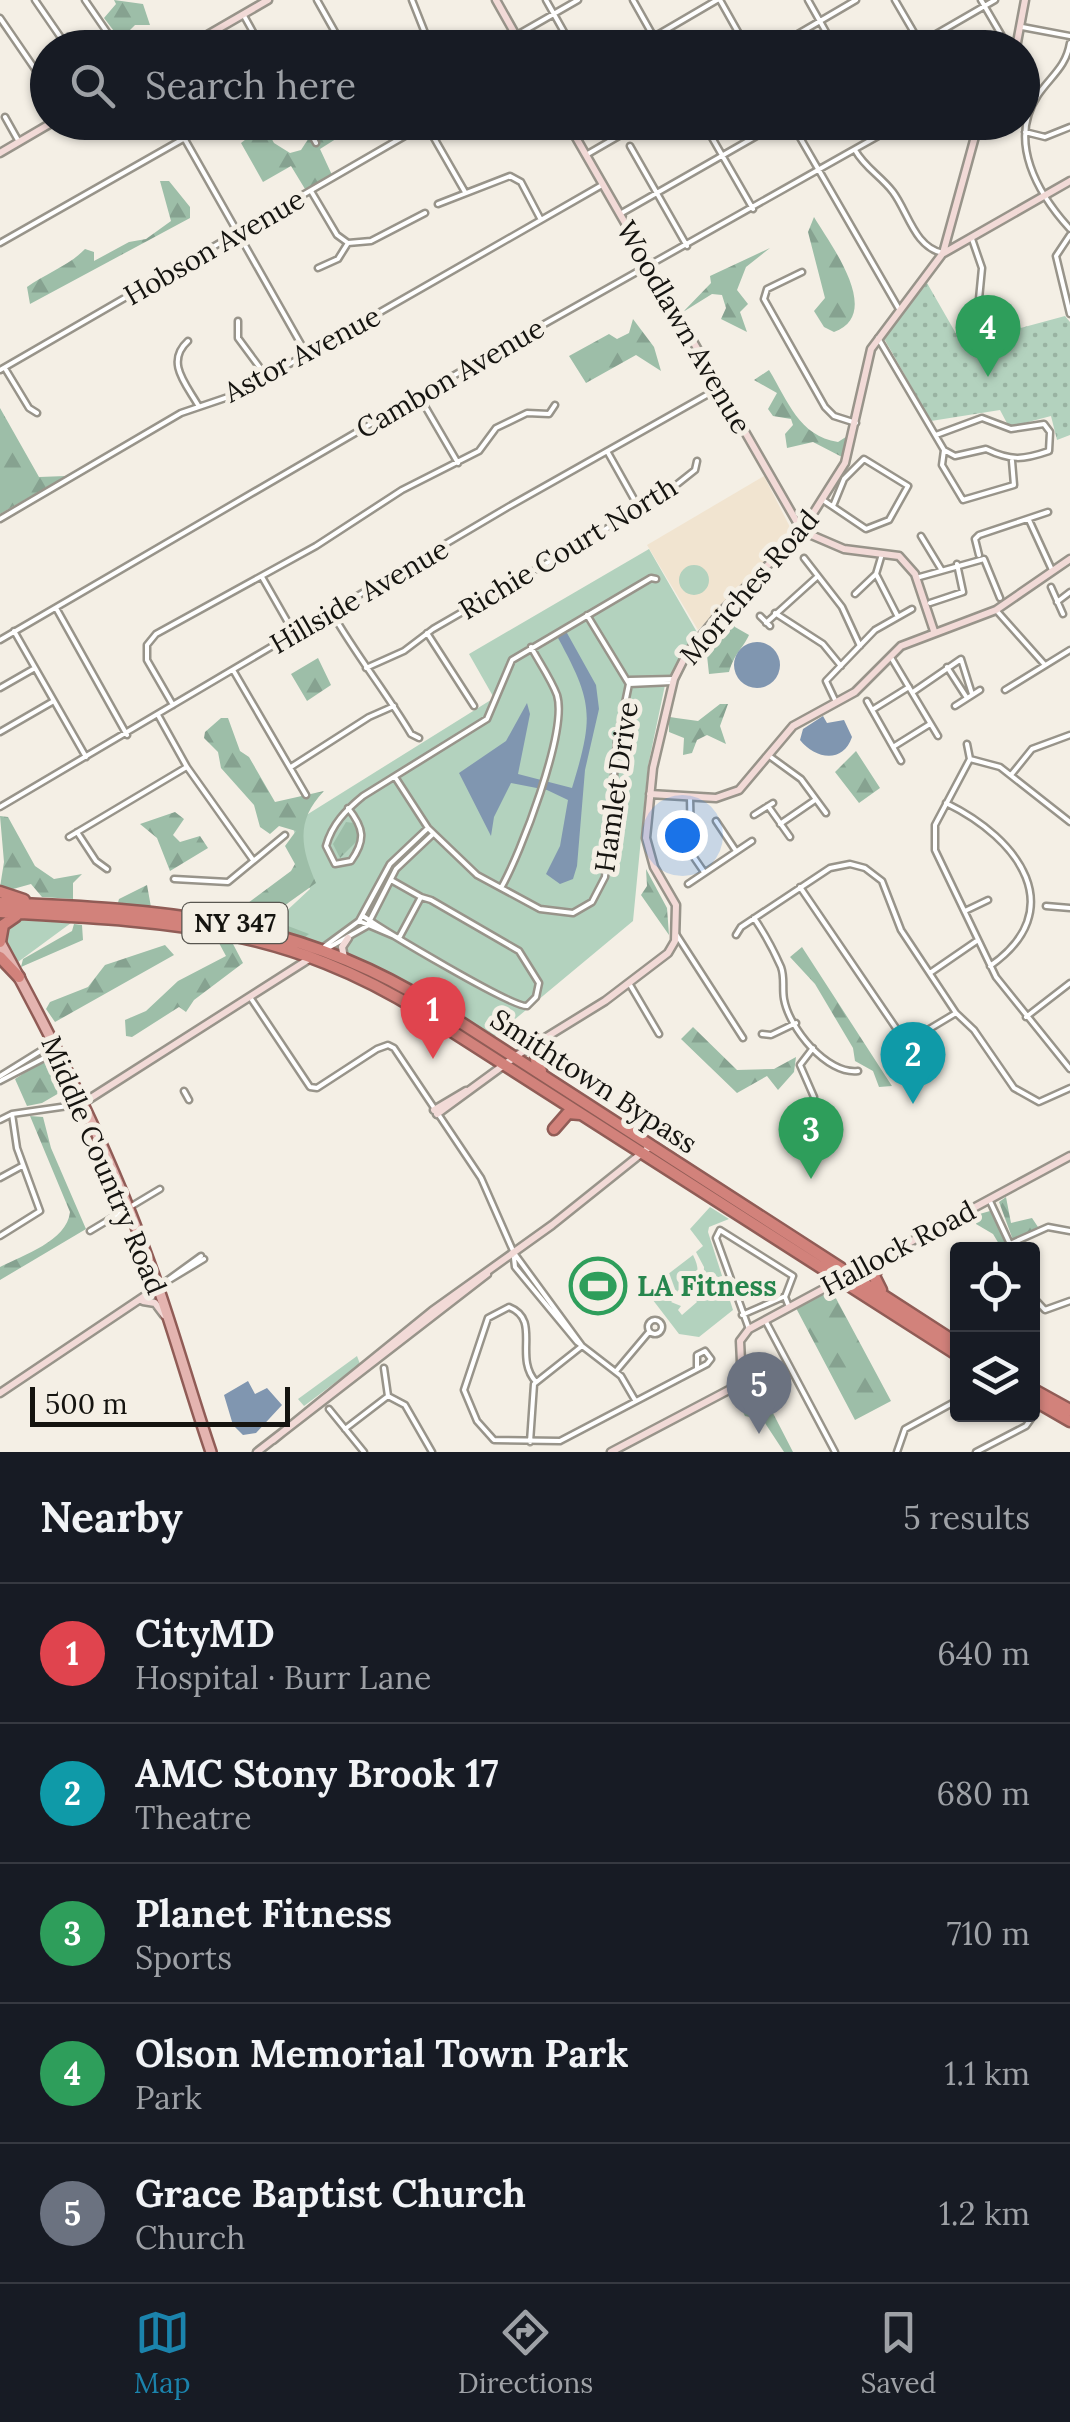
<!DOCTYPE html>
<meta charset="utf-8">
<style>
body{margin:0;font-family:Lora,serif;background:#20242c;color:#f1f3f6}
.controls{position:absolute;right:30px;bottom:30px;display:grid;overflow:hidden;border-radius:10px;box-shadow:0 2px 8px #0004}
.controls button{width:90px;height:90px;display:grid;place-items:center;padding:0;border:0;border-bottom:2px solid #363941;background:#171b24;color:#f1f3f6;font:50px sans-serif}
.scale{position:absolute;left:30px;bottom:25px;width:260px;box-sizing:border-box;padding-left:10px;border:5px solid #151410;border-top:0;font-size:28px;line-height:35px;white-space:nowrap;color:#151410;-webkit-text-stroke:8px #f4efe5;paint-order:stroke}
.you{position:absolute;left:682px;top:835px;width:35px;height:35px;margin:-25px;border:8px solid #fff;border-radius:50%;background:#1a73e8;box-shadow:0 0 0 15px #1a73e833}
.badge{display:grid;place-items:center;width:65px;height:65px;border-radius:50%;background:#1b83ac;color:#fff;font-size:32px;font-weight:700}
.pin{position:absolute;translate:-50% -82px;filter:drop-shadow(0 2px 5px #0008)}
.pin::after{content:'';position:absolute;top:52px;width:35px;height:30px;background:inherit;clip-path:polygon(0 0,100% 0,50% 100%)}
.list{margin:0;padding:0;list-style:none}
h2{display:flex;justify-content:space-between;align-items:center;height:130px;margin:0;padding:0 40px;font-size:42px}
h2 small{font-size:32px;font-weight:400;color:#9ea1a6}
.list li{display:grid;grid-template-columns:65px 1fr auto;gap:30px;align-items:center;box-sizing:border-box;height:140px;padding:0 40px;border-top:2px solid #363941}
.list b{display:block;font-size:38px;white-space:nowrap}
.list p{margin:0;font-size:32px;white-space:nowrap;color:#9ea1a6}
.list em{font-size:32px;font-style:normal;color:#9ea1a6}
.icon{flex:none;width:55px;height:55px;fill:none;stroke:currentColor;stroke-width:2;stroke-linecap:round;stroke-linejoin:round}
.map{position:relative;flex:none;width:1070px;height:1452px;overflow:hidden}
.search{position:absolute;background:#171b24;box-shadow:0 2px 8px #0004;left:30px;right:30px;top:30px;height:110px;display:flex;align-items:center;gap:25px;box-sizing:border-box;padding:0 35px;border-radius:55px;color:#9ea1a6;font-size:38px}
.sheet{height:830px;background:#171b24}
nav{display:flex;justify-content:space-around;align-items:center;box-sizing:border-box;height:140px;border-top:2px solid #363941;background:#171b24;font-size:28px;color:#9ea1a6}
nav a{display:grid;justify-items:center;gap:5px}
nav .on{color:#1b83ac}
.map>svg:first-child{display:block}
.education{fill:#f1e4d0}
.grass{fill:#b3d2be}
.forest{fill:url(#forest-firs)}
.park{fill:url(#park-dots)}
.water{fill:#8096b0}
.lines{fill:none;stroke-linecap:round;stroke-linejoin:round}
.street-casing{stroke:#98948a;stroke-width:9}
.secondary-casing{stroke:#98948a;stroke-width:11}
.primary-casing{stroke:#905c56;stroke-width:14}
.highway-casing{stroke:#905c56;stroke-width:15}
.street{stroke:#fff;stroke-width:4}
.secondary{stroke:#f2dad7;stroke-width:6}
.primary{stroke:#e4b4b0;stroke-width:9}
.highway{stroke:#d2827b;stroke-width:10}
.labels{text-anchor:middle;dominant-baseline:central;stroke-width:10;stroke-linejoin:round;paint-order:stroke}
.shield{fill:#f4efe5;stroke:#585650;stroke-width:2.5}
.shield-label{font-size:25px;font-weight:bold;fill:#151410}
.street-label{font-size:28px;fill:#151410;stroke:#f4efe5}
.leisure-label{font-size:28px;font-weight:bold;fill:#27864d;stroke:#f4efe5;text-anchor:start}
</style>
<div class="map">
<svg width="1070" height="1452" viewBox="0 0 1070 1452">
<defs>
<pattern id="forest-firs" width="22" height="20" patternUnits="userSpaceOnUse" patternTransform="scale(2.5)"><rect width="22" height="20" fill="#9dbea8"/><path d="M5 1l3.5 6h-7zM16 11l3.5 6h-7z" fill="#86a290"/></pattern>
<pattern id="park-dots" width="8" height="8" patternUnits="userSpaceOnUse" patternTransform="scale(2.5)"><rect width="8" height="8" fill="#b3d2be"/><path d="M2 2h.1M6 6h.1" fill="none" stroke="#99b3a2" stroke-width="1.8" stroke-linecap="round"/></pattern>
</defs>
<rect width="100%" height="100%" fill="#f4efe5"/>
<path class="education" d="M764,476l29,57 -95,97 -51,-85z"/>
<path class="grass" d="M649,549l49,85 -33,51 -17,81 -15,155 -143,119 -122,-73 -101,-38 43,-40 -18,-65 202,-126 -25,-44z
M679 580a15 15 0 1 1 30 0a15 15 0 1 1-30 0Z
M6,919l65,4 -53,39 -18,-33z
M710,1207l19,12 -20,8 -1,5 25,78 -34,27 -20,-3 -33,-43 47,-36c13,25 -4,32 -22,47l10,4 -3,4 4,5 15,-13 -7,-10h13l1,-25 -8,-15 7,-6 -13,-17z
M357,1356l3,8 -56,42 -6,-7z"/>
<path class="forest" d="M114,0l29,4 7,21h-15l-7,7 -2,15 -22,-29 12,-14z
M326,123h35l-41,26 12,26 -27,14 -14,-23 -28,16 -22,-39 23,-18 10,18 16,10 11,-3 13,-20z
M160,181h9l21,26v11l-160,86 -3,-17c18,-13 43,-22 58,-38l9,3v9l35,-19 17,-3 25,-18z
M814,217c16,27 70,97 20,115l-10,-5 -10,-16 11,-13 -17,-66z
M770,248l-24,19 -9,23 11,14 -8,8 7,20 -26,-13 5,-11 -4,-13 -10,-1 -29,18 28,-29 -1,-7z
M633,319l21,28 7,24 -25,-16 -50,28 -17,-27 40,-22 8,5 12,-6z
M769,370c19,31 30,66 69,72l11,-7 -7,22 -29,-15 -26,6 -2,-14 8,-9 -2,-6 -18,-3 -5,-7 9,-16 -23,-13z
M0,408l39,69 27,-1 -66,38z
M731,617l4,10 14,8c-7,15 -14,17 -20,37l-20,2 -4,-37z
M318,658l13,27 -24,16 -16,-27z
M720,704h8l-8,22 6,18 -19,-9 -10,5 -5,13 -9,2 1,-17 -15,-6v-15l29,4z
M221,718h7l12,33 9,6 26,45 49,-11c-29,30 -23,57 -8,92l-49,35 42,16 -5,4 -76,-20 63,-47 4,-7 -10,-18 11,-15 -17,-5 -9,8 -10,-7 -6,-22 -33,-37 -3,-16 -14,-14 1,-6z
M856,751l24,37 -21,15 -24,-31z
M175,812l9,7 -11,16 7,7 20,-6 8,12 -38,23 -13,-33 -17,-14z
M0,816l8,1 27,49 19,13 28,-5 -9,9v16l-31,-2 -11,-13 -25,7 -6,-4 4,-25z
M346,822l8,1 7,14 -21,21 -7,-14z
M646,869l21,39 2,27 -28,-40 6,-9z
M147,885l4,22 -34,-1 2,-7z
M74,924l8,1 1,15 -62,27 2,-8 49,-28z
M219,943l14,1 10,19 -49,37 -8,12 -7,-5 -47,30 -6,-1 -1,-16 21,-9 32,-30 48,-25z
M165,945l9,10 -119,67 -9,-13 4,-7 38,-15 17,-22z
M802,947l90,139 -13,1 -6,-16 -18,-10 -2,-13 -38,-64 -25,-27z
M693,1027l44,43 37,-1 22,-12 -2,15 -16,18 -11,-14 -30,17 -56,-54z
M44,1060l9,2 13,27 -24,14 -15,3 -12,-27z
M30,1116l13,1 8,31 35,81 -86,51v-13c23,-12 67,-26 70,-55z
M1006,1197l5,26 21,-5 6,9 -25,13 -14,-38z
M990,1211l19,38h-7l-9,-15 -17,-10v-9z
M831,1289l60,112 -36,19 -59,-112z
M757,1382l36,70h-9l-21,-32 -18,-4 -11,-21z"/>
<path class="park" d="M927,283l35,61 103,-28 5,6v113l-13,5 -6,-24 -42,11 -9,-17 -69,11 -49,-86z"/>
<path class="water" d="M563,633h4l29,52 3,24 -14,61 -8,96 -4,13 -13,5 -14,-10 14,-28 8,-46 -21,-10 -36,-7 -17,34 -3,19 -32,-63 47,-32 21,-38 3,11 -12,60 54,14c22,-72 21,-86 -14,-150z
M734 665a23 23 0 1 1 46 0a23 23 0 1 1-46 0Z
M823,716l4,7 17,-3 8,17c-9,27 -37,22 -52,3l3,-11z
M248,1381l7,13 12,-6 15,17 -26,28 -13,2 -10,-10 -9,-30z"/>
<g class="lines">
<g class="street-casing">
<path id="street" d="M35,0l33,48
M85,0l33,48
M317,0l27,48
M412,0l19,48
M546,0l27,48
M633,0l27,48
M720,0l27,48
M808,0l27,48
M895,0l28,48
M981,0l28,48
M243,14l19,34
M0,18l48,70
M1022,27l48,9
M517,35l61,-35
M1070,43c-4,24 -19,33 -32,52 -31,46 0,99 32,134
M635,48l82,-48
M774,48l82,-48
M912,48l83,-48
M5,117l14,25
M175,122l131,231
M305,122l11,21
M616,122l7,12
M703,122l50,87
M791,122l108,187
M878,122l6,12
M426,124l39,68
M1025,132l20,5 25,-10
M630,146l57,100
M855,150c10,18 26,26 38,42 15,20 22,56 50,61
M586,155l57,-33
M311,191l26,44 11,8 23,-2 54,-28
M438,204l72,-28 11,6 20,38
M620,214l161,-92
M1070,235l-14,21 14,58
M972,239l10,29 -3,31
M0,243l213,-121
M318,268l20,-9 10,-16
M802,272l-35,17 -3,10 61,108 9,9 22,7
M238,321v17l28,38
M878,338l66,112
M188,341c-23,21 -2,43 10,64
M0,370l429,-248
M6,370l23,38 8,5
M419,396l39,67
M936,435l46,-17 29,11 33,-5 6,8 -1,19c-26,9 -38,10 -63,-2l-31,7 -11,-6
M944,450l-2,15 21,35 51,-15 -2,-24
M607,451l32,57
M823,500l43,29 23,-9 19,-34 -44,-27 -20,20 -11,27
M0,519l181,-106 56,-19 365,-209
M1029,520l23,50
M921,536l20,33
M979,555l-4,-16 4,-4 69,-23
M804,558l38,49 18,39
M876,574l22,43
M262,577l32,56
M916,578l68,-19 16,39
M1051,587l12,27
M855,594l21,-20 6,-20
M1057,602l13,-10
M930,603l33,-11 -6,-28
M56,608l71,127
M996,610l49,55
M332,613c24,42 54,79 79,121l8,4
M775,613l48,31 18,22
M760,616l10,10
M766,623l52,-47
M14,631l72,126
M427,633l47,73
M0,640l477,-278 426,-240
M892,659l46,77
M947,667l20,31
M366,668l38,-17 29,-22 228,-132 34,-27 2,-9
M233,670l73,125
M629,680l45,-1
M629,684l43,-2
M0,688l35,-20
M1005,690l65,-40
M913,692l48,-33 11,35
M835,700l-9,-19 49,-51 37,-21
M867,701l34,60
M173,705l-26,-45v-15l9,-11 160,-88 86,-56 77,-39 17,-23 31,-15 22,1 6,-9
M955,706l25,-16
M872,710l37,-23
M158,715l29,52 66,93
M0,732l52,-30
M967,744l3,15 -35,66v25l61,127 74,92
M893,747l37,-23
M768,755l33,24 25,34
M970,759l30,8 70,55
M291,767l78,-50 25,-11
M1011,775l21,-26 38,-14
M395,777l33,51 49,47 63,34 33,4 19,-11 13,-25 12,-135 12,-58 -42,-69
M690,796l1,57 13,19
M946,803c74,36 124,107 44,163
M768,806l22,31
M0,807l508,-300 211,-119
M348,808c16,20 18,32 3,53l-16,3 -9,-18c6,-22 20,-36 37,-50l124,-77 25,-59 139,-82 5,1
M754,815l19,-12
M716,821l20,30
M780,824l35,-24
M77,832l19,29 11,8
M69,837l116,-69
M174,879l54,3 57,-47
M391,880l30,17
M688,884l64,-43
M800,887l98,144 23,3 35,-21
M501,888c19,-33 67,-157 56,-193 -6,-16 -18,-33 -26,-48
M1046,906l24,2
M965,911l23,-11
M363,916c20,14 148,91 164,90l9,-9 3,-14 -20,-32 -88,-51 -10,-3 -22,41
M754,918c11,16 19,31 27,49 4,11 1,21 3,32 5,29 43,76 74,72
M359,921l40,17
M676,934l67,104
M736,935l5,-8 89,-59 20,-4 15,4 17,13 19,49 55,83 18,17 40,58 25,14 31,-14
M325,946l34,-25 31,-57 38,-36
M328,948l39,-22 29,-57 37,-35
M930,973l48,-33
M629,983l30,51
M250,997l60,90 7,1 60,-39 11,-4 6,3 87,130 33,75 68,93
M1026,1017l44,-34
M762,1034l9,1 25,-12
M813,1048l-13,17 14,32
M886,1058l18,-24
M0,1076l50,-31
M0,1081l48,-25 13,9
M184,1091l5,9
M0,1120l12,-6 70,-10
M0,1178l22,-12
M989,1199l21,45
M90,1231l70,-42
M0,1236l40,-25 -23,-63 -5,-34
M1011,1250l-1,-6 38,-17 22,4
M514,1258l1,9 62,75 44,34 14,24
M161,1285l43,-26
M161,1285l40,-29
M1032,1296l13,14 25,-9
M742,1315l41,-18
M765,1320l70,132
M648 1327a7 7 0 1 1 14 0a7 7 0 1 1-14 0Z
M749,1329l-33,-91 4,-8 73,46 -8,21 4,10
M384,1368l4,28 17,9 27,47
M617,1370l32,-38
M536,1382c-23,-25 6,-62 -27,-75l-21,11 -24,72 13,31 17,19 66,1 147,-77 4,-5 -6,-8 -8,4v14
M329,1409l35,43
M345,1429l43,-33
M530,1442l4,-58 48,-38
M897,1452l8,-23 53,-29
M976,1452l50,-26 5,-7"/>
</g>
<g class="secondary-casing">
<path id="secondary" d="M496,0l27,48
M185,48l83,-48
M1016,48l9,-48
M567,122l235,409 42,18 55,7 16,18 19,57
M0,153l53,-31
M944,253l126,-72
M650,794l66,4 23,-8 54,-64 62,-34 46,-46 95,-36 74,-51
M344,958l-2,-11 6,-9
M83,1103l226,-144
M434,1110l32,-19
M437,1114l82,-60 86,-53 63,-48 7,-12 1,-36 -22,-38 -8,-29 7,-70 21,-89 13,-26 34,-41 81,-81 43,-68 26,-114 72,-96 36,-131
M851,1274l219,-118
M143,1301l12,2 9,12
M0,1393l158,-106
M273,1440l159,-129 120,-86 100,-80
M257,1452l230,-178
M611,1452l131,-69 -2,-42 9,-12 91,-49"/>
</g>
<g class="primary-casing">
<path id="primary" d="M0,942c60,110 116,223 157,342 19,55 35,112 54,168"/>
</g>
<g class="highway-casing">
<path id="highway" d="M0,892l24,8
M0,903c159,7 293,14 432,101l526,340
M0,912c162,9 283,12 425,102l533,341
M0,942l3,-17 13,-9
M0,957l19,20
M539,1041l-3,19 5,11
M554,1129l14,-16 12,1
M880,1259l-6,17 7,14
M1032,1389l38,21
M1032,1399l38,22"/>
</g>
<use href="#street" class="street"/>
<use href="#secondary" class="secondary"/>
<use href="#primary" class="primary"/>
<use href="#highway" class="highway"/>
</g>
<defs>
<g id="stadium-ring" transform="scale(2.875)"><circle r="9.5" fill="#f4efe5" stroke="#2e9e5b" stroke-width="1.5"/><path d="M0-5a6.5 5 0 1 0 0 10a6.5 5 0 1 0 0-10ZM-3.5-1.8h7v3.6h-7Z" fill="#2e9e5b"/></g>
</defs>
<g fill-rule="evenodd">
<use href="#stadium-ring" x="598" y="1286"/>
</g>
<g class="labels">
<rect class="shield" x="182.5" y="903" width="105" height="40" rx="8"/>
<g class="shield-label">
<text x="235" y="923">NY 347</text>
</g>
<g class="street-label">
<text transform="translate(214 247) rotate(-30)">Hobson Avenue</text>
<text transform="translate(684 327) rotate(60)">Woodlawn Avenue</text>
<text transform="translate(302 354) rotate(-28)">Astor Avenue</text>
<text transform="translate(450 378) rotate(-30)">Cambon Avenue</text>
<text transform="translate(568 548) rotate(-31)">Richie Court North</text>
<text transform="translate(749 587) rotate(-49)">Moriches Road</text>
<text transform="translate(359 596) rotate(-30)">Hillside Avenue</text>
<text transform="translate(616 787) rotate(-82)">Hamlet Drive</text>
<text transform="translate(594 1081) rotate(33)">Smithtown Bypass</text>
<text transform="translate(104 1165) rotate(67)">Middle Country Road</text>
<text transform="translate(898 1248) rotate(-28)">Hallock Road</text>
</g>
<g class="leisure-label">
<text x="637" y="1286">LA Fitness</text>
</g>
</g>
</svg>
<div class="controls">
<button><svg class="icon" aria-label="locate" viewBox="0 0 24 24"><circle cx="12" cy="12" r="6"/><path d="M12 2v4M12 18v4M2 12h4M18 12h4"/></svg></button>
<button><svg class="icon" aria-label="layers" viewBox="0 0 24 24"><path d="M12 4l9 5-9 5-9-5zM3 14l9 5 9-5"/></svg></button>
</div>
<div class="scale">500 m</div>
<div class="you"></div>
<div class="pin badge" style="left:433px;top:1059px;background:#e0444e">1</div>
<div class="pin badge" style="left:913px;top:1104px;background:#0f9aa8">2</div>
<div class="pin badge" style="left:811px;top:1179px;background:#2e9e5b">3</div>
<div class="pin badge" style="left:988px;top:377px;background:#2e9e5b">4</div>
<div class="pin badge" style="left:759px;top:1434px;background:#6b7280">5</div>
<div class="search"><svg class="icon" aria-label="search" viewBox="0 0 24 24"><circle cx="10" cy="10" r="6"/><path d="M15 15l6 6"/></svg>Search here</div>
</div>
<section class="sheet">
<h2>Nearby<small>5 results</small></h2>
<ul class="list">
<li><span class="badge" style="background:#e0444e">1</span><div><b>CityMD</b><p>Hospital · Burr Lane</p></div><em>640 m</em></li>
<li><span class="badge" style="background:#0f9aa8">2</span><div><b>AMC Stony Brook 17</b><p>Theatre</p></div><em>680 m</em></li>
<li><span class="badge" style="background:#2e9e5b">3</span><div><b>Planet Fitness</b><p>Sports</p></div><em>710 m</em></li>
<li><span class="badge" style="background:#2e9e5b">4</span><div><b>Olson Memorial Town Park</b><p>Park</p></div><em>1.1 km</em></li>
<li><span class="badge" style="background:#6b7280">5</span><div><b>Grace Baptist Church</b><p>Church</p></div><em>1.2 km</em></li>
</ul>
</section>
<nav>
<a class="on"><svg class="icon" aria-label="map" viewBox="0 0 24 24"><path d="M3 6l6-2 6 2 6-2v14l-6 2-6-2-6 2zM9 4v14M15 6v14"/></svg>Map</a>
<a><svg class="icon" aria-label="directions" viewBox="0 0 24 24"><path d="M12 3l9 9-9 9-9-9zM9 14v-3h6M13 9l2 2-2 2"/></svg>Directions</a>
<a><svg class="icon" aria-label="saved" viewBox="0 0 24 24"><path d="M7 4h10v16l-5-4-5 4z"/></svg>Saved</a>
</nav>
